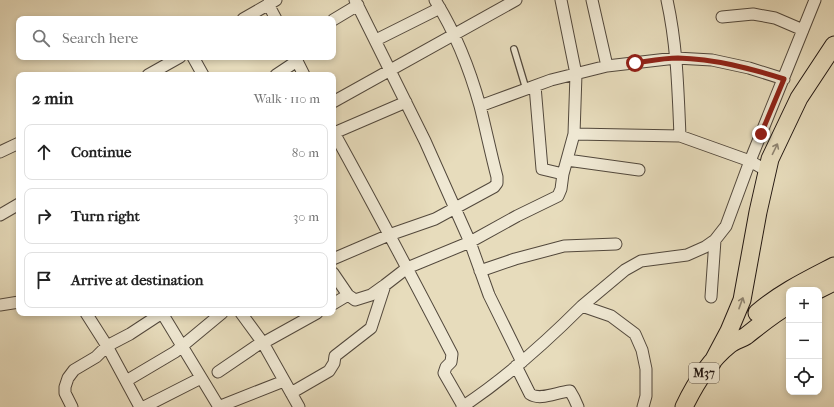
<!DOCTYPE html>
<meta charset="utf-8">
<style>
body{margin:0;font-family:"IM FELL French Canon",serif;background:#f6f6f6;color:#222}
.controls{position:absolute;right:12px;bottom:12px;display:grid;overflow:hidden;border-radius:8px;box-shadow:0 2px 6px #0003}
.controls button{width:36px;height:36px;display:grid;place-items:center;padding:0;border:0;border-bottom:1px solid #e0e0e0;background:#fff;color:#222;font:20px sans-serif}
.stop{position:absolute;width:12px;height:12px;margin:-9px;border:3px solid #8f2418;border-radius:50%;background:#fff}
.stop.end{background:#8f2418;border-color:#fff;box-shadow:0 1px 4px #0008}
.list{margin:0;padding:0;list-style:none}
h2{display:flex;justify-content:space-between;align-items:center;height:52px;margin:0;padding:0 16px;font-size:17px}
h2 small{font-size:13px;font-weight:400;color:#767676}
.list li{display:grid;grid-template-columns:26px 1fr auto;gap:12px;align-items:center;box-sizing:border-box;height:56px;margin:0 8px 8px;padding:0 8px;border:1px solid #e0e0e0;border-radius:8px}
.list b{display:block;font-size:15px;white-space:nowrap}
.list em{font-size:13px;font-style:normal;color:#767676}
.icon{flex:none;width:22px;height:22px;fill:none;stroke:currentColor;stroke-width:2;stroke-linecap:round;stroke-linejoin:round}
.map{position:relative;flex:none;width:834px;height:407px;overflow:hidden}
.search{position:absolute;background:#fff;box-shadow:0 2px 6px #0003;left:16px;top:16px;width:320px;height:44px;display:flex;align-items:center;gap:10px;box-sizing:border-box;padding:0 14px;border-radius:8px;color:#767676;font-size:15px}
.panel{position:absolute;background:#fff;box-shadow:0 2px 6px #0003;left:16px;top:72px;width:320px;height:244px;border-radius:8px}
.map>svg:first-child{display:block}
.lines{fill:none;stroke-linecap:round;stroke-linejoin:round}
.lane-casing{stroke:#52483c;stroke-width:8}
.street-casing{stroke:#52483c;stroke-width:13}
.primary-casing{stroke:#211611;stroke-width:19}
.lane{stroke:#efe8d3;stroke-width:5.5}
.street{stroke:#efe8d3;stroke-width:11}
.primary{stroke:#e7dcbc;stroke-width:17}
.oneway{stroke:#8e836f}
.route{stroke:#8f2418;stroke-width:5}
.labels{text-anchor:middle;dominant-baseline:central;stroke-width:3.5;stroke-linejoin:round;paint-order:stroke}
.shield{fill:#efe8d3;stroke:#5f554b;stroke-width:1}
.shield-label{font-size:12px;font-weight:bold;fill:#211611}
</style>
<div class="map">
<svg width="834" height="407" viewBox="0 0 834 407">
<rect width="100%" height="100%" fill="#e7dcbc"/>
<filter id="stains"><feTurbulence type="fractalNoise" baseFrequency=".005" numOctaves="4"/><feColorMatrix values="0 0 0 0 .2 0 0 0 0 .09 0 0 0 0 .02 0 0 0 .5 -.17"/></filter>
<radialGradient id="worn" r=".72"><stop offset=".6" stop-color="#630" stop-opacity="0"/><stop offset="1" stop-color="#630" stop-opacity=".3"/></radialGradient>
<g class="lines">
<g class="lane-casing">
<path id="lane" d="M514,49l12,40"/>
</g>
<g class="street-casing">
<path id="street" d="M355,0l70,141 45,101 19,53 33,67
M561,0l15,74 -2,60 106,2 70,25 -24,65 -11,14 -10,7 -18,8 -46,6 -16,9 -43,36
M592,0l15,66
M667,0c10,45 11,90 13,136
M268,4l8,15
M722,17l31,-3 22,4 28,12
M243,19l33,-19
M333,20l25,-15
M376,40l64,-32
M193,57l10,18
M295,57l9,18
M148,75l32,-18
M276,75l21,-14
M535,86l7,83 21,5
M333,102l183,-102
M480,106l71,-26 56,-14 69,-8 36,2 37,8 35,11
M333,131c41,74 80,148 119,223l-1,8 -5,5 -2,6 19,33
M334,133l72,-31
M0,152l19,-9
M567,160l72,10
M767,171l-17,-10 65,-161
M0,215l19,-11
M333,259l56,-24 46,-16 59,-32 3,-4v-6c-6,-23 -11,-47 -17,-71 -10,-36 -25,-74 -45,-106
M480,271l35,-12 49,-13 52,-2
M333,273l15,22 7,5 16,-5 14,-10
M711,297l4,-57
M333,304l15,-9
M0,305l19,-3
M86,313l21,33 33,61
M162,313l57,94
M241,313l22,30 36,64
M263,343l54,-30
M516,366l14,28c10,7 27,-2 40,-3l4,7 4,9
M218,372l44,-30
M126,381l49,-29 47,-39
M291,393l38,-22 5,-8 1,-7 36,-28 14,-43 22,-17 63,-26 47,-26 41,-20 3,-7 2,-15 11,-40
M72,407l-7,-14v-6l3,-9 6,-8 22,-13 11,-11 23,-12 32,-21
M144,407l57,-29
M218,407l66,-26
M462,407c44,-29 83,-64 120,-101l29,10 24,18 7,16 4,19v27l-3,11"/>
</g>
<g class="primary-casing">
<path id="primary" d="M818,290l16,-8
M757,313c23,-20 50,-33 77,-47
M712,363l17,-32 13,-31 16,-88 12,-53 29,-61 35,-53
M684,407c11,-23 25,-46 45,-62 5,-4 12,-6 17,-9 14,-11 27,-22 43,-31"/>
</g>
<use href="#lane" class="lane"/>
<use href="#street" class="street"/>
<use href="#primary" class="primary"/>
</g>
<defs><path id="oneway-shaft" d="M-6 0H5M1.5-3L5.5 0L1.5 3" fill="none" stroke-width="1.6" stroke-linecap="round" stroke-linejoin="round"/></defs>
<g class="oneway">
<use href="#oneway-shaft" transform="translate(775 149) rotate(-64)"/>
<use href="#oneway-shaft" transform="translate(741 303) rotate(-70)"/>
</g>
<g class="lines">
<path class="route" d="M635,63c14,-2 29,-5 43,-5 37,1 71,10 106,21l-23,55"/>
</g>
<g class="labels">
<rect class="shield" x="689" y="363" width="30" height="20" rx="3"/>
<g class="shield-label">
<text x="704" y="373">M37</text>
</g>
</g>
<rect width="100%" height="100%" filter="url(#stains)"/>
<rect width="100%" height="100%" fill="url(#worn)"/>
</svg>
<div class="controls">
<button>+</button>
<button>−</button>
<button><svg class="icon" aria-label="locate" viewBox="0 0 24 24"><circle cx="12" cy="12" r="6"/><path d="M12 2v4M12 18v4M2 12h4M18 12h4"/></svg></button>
</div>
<div class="stop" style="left:635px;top:63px"></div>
<div class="stop end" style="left:761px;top:134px"></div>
<div class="search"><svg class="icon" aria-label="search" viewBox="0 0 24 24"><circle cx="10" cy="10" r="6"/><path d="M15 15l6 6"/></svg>Search here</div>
<section class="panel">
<h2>2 min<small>Walk · 110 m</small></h2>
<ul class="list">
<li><svg class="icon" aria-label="ahead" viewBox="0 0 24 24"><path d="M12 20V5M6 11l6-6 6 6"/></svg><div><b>Continue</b></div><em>80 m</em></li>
<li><svg class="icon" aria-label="right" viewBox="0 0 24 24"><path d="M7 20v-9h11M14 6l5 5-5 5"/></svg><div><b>Turn right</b></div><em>30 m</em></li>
<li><svg class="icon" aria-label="arrive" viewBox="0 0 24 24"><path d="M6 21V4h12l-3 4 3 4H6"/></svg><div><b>Arrive at destination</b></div></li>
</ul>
</section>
</div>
